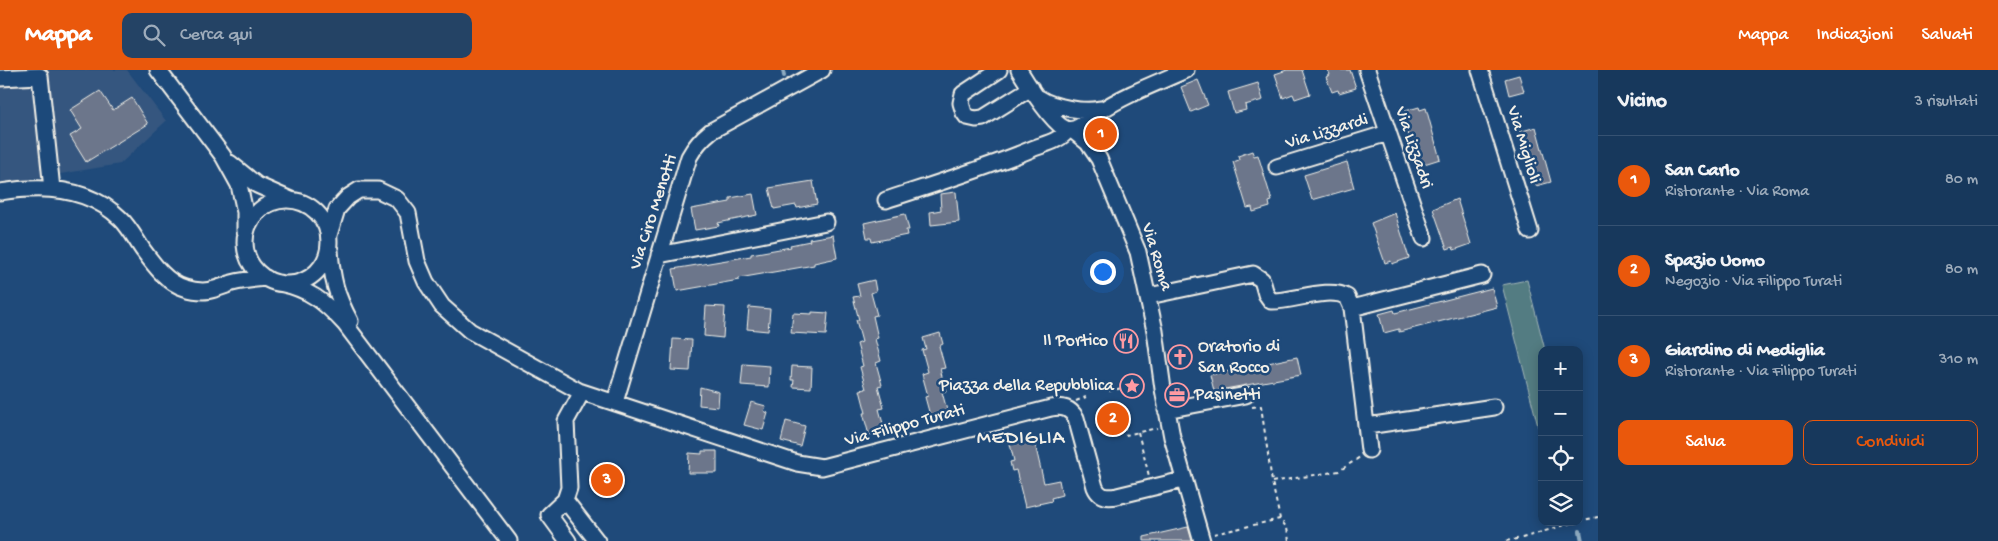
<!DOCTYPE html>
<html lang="it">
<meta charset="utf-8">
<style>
body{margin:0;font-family:"Gochi Hand",sans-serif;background:#244365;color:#f1f3f6}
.controls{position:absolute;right:15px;bottom:15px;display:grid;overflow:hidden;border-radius:10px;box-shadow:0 2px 12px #0003}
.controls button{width:45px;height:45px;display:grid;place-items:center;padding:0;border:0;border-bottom:1px solid #365272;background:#17385c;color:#f1f3f6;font:25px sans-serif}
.you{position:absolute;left:1102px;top:201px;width:18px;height:18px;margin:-12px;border:4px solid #fff;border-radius:50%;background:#1a73e8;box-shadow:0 0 0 8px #1a73e833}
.badge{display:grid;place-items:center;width:32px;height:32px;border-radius:50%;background:#ea580c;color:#fff;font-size:16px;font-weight:700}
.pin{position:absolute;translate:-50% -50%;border:2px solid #fff;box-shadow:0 1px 5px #0006}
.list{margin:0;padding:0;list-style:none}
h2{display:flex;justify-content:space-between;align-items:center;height:65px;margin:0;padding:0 20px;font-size:21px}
h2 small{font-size:16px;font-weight:400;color:#9eacbb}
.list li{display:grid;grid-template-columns:32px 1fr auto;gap:15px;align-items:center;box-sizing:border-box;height:90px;padding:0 20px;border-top:1px solid #365272}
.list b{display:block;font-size:19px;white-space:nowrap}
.list p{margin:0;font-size:16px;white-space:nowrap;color:#9eacbb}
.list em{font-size:16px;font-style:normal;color:#9eacbb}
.actions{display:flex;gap:10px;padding:15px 20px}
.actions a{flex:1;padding:11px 0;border:1px solid #ea580c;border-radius:10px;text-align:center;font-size:18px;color:#ea580c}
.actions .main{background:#ea580c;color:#fff}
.icon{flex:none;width:28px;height:28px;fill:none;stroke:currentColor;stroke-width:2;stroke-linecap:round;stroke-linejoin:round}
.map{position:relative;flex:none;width:1598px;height:471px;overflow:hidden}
header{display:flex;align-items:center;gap:30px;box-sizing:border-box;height:70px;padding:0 25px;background:#ea580c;color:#fff}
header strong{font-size:24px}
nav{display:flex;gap:28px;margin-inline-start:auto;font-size:18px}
.search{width:350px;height:45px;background:#244365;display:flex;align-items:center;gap:12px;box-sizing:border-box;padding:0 18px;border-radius:10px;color:#9eacbb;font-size:19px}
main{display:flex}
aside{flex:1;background:#17385c}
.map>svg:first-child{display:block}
.built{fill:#36577f}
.green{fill:#527b82;stroke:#a3b6b5}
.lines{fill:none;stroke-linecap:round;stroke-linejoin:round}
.stream{stroke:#8eabc1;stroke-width:4}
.building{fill:#6c768b;stroke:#f4f1e8}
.minor-casing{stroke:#f4f1e8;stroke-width:19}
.path{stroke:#f4f1e8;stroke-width:2;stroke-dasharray:4 4;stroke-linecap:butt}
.minor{stroke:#1f4a7a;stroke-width:15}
.labels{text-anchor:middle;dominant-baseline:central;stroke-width:5;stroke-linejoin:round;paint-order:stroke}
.street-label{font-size:18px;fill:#f4f1e8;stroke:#1f4a7a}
.poi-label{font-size:18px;fill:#f4f1e8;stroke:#1f4a7a;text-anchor:end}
.quarter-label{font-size:20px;letter-spacing:1px;fill:#f4f1e8;stroke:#1f4a7a}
</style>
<header>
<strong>Mappa</strong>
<div class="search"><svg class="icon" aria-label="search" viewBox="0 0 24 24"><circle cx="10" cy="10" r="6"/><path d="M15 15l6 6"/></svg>Cerca qui</div>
<nav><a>Mappa</a><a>Indicazioni</a><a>Salvati</a></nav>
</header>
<main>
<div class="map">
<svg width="1598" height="471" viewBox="0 0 1598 471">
<rect width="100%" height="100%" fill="#1f4a7a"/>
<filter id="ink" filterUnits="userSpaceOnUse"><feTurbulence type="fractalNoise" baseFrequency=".02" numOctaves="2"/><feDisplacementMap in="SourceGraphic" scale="10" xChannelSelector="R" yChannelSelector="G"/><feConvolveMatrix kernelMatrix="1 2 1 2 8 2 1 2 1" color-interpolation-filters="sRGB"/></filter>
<g filter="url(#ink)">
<path class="built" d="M0,0h127l39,51 -46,43 -120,20z"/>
<path class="green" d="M1527,210l18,70h-3v92l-40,-157z"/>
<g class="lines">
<path class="stream" d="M783,0l1,6
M1580,461l2,10"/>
</g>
<path class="building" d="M1287,0h15l8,24 -15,5 -2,-5 -10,4 -8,-24z
M1328,0h22l6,18 -17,5 -1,-3 -6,2 -6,-15 4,-2z
M1519,5l5,16 -15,4 -4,-16z
M1198,10l10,25 -17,7 -10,-25z
M1258,13l5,17 -18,5 1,5 -12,3 -6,-21z
M100,21l13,19 19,-12 16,26 -62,38 -16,-26 12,-7 -12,-19z
M1419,37l1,3 6,-2 14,51 -19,6 -2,-5 -3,1 -14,-49z
M1536,57l15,55 -15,4 -17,-54z
M1252,81l2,5 4,-1 14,46 -3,1 1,5 -17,5 -1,-5 -5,1 -14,-46 6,-2 -1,-4z
M1347,92l7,26 -42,12 -8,-25z
M813,111l4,23 -20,4 -1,-3 -22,4 -5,-21z
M956,122l3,30 -28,3 -1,-13 11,-2 -1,-16z
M753,124l4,21 -39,8 1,3 -24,4 -4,-21 39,-7v-4z
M1457,129l14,45 -17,6 -1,-3 -6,2 -14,-40z
M1395,143l14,45 -17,6 -1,-3 -6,2 -14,-40z
M905,144l4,16h-3l1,5 -35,7 -1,-4h-4l-3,-15z
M833,165l4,23 -23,5v2l-75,13v2l-62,11 -4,-22 78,-13v-2l40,-7 -1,-2 20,-4 -1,-2z
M874,210l2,11 -5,2 6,22 -4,1 5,22 -3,1 6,22 -5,2 6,22 -4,1 6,22 -5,1 6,22 -16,4 -6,-22h3l-6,-23 6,-1 -6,-22 3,-1 -6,-22 5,-2 -6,-22h3l-6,-23 7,-1 -3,-12z
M1492,218l5,19 -98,25v-3l-15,4 -5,-19 15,-4 1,3z
M706,236l19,1 -2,31 -19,-2z
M749,237l21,2 -2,22 -21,-2z
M812,242l16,1 -2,22 -35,-2 2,-20 19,1z
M940,263l3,11 -4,2 6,22 -5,1 6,22 -4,1 6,22 -17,5 -6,-22 3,-1 -6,-22 6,-2 -6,-22 4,-1 -3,-11z
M673,269l19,1 -2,31 -19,-1z
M1190,281l1,10 -20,2 -1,-9z
M1297,287l4,18 -87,16 -4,-16z
M743,294l27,2 -1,21 -28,-2z
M792,296l20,1 -1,21 -18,-1 1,-7h-3z
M700,317l19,5 -1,15 -19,-2z
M751,332l15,4 -2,5 4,2 -5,17 -19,-5z
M786,351l19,5 -5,20 -19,-5z
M1030,369l2,6 3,-1 9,39 15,-3 3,15 -11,3 1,3 -27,6 -9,-37 -4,1 -2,-9 4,-1 -4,-17z
M702,381h15v22h-29l1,-20 13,1z
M1188,457l4,14h-48v-4z"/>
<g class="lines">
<g class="minor-casing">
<path id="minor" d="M158,0l65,86 16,29 6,27v19
M999,0l-36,24 -2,9 3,10 3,4 9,2 7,-1 48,-30
M1019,0c8,13 34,55 47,59 11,4 25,-12 33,-17 27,-18 58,-29 87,-42
M1367,0l57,168
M1480,0l50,161
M0,8l40,-2 12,113
M1039,28c13,9 46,15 61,11
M1072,60l16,13 11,16 39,93 17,79 8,58 9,48 30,104
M230,93l27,22 34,15
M1277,97l111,-34
M0,122c42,-7 89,-5 121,27 9,9 15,21 22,31 11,15 24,33 42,38 20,6 29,2 47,-5 11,-3 22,-4 34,-5
M886,130c49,-16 98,-31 146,-51 12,-5 28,-8 36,-19
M245 172a42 42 0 1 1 84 0a42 42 0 1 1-84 0Z
M329,165l8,-26 11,-12 11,-7h19l19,9 11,14 9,48 9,21 16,24 28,25 109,60 218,72 25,4 229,-59c12,-2 19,0 25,10l19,69c4,10 12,11 22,9l66,-16
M330,180c2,29 6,45 20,71
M659,185l167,-33
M279,213c30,6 45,18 66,41l164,217
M1149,226l104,-22 9,6 4,14 5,7c21,1 58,-15 76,-4l5,11 130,-33
M1352,238l17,142
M615,332l74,-245c6,-11 12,-18 22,-26l111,-61
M1166,340l80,-15
M1367,356l127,-19
M565,430l32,41
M568,471l-19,-26 16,-15 4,-12 -3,-67 16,-29"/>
</g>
<path class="path" d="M1109,321l39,-9
M1076,331l10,-4
M1252,337l9,-1 11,76 8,37 7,9 2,13
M1124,356l2,9 31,-7
M1138,362l11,44
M1272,412l67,-11 21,-14
M1579,451l19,-4
M1214,464l66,-15
M1506,471l16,-3 53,-16"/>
<use href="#minor" class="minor"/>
</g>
</g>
<defs>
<g id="restaurant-ring" transform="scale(1.25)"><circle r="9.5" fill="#1f4a7a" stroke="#ff9aa2" stroke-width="1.5"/><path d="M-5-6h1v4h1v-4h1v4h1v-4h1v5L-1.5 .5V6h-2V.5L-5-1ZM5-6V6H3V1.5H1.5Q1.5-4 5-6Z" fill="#ff9aa2"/></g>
<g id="church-ring" transform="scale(1.25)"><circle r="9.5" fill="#1f4a7a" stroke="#ff9aa2" stroke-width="1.5"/><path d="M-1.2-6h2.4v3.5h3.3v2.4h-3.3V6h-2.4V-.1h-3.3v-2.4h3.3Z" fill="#ff9aa2"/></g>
<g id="sight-ring" transform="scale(1.25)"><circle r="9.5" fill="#1f4a7a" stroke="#ff9aa2" stroke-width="1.5"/><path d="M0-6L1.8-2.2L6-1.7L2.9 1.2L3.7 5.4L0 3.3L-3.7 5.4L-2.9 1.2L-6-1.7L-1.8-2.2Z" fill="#ff9aa2"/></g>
<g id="office-ring" transform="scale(1.25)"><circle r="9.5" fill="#1f4a7a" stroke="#ff9aa2" stroke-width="1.5"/><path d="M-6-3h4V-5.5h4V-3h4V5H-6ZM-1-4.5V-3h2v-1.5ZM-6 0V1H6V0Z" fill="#ff9aa2"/></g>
</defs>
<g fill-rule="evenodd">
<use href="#restaurant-ring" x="1126" y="271"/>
<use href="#church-ring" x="1180" y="287"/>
<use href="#sight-ring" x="1132" y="316"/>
<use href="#office-ring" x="1177" y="325"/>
</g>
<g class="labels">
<g class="street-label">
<text transform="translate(1327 62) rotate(-17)">Via Lizzardi</text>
<text transform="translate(1523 75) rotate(73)">Via Miglioli</text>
<text transform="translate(1413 78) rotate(71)">Via Lizzadri</text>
<text transform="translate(654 142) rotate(-72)">Via Ciro Menotti</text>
<text transform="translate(1156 187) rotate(73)">Via Roma</text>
<text transform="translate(905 356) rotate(-15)">Via Filippo Turati</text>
</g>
<g class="poi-label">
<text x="1108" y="271">Il Portico</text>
<text x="1198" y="277" text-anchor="start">Oratorio di<tspan x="1198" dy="21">San Rocco</tspan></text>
<text x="1114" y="316">Piazza della Repubblica</text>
<text x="1194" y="325" text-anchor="start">Pasinetti</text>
</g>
<g class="quarter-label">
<text x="1021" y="369">MEDIGLIA</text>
</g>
</g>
</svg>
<div class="controls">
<button>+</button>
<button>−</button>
<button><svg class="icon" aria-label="locate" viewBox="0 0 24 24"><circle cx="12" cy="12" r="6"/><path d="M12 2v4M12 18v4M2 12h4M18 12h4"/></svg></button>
<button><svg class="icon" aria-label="layers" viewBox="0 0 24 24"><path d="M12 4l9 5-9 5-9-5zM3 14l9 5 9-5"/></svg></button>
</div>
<div class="you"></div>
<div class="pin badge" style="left:1101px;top:64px">1</div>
<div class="pin badge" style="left:1113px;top:349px">2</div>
<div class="pin badge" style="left:607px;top:410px">3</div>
</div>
<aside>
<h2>Vicino<small>3 risultati</small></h2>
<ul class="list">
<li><span class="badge">1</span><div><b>San Carlo</b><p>Ristorante · Via Roma</p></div><em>80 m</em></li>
<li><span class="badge">2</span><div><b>Spazio Uomo</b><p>Negozio · Via Filippo Turati</p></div><em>80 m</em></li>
<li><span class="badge">3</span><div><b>Giardino di Mediglia</b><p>Ristorante · Via Filippo Turati</p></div><em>310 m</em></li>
</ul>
<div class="actions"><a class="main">Salva</a><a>Condividi</a></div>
</aside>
</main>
